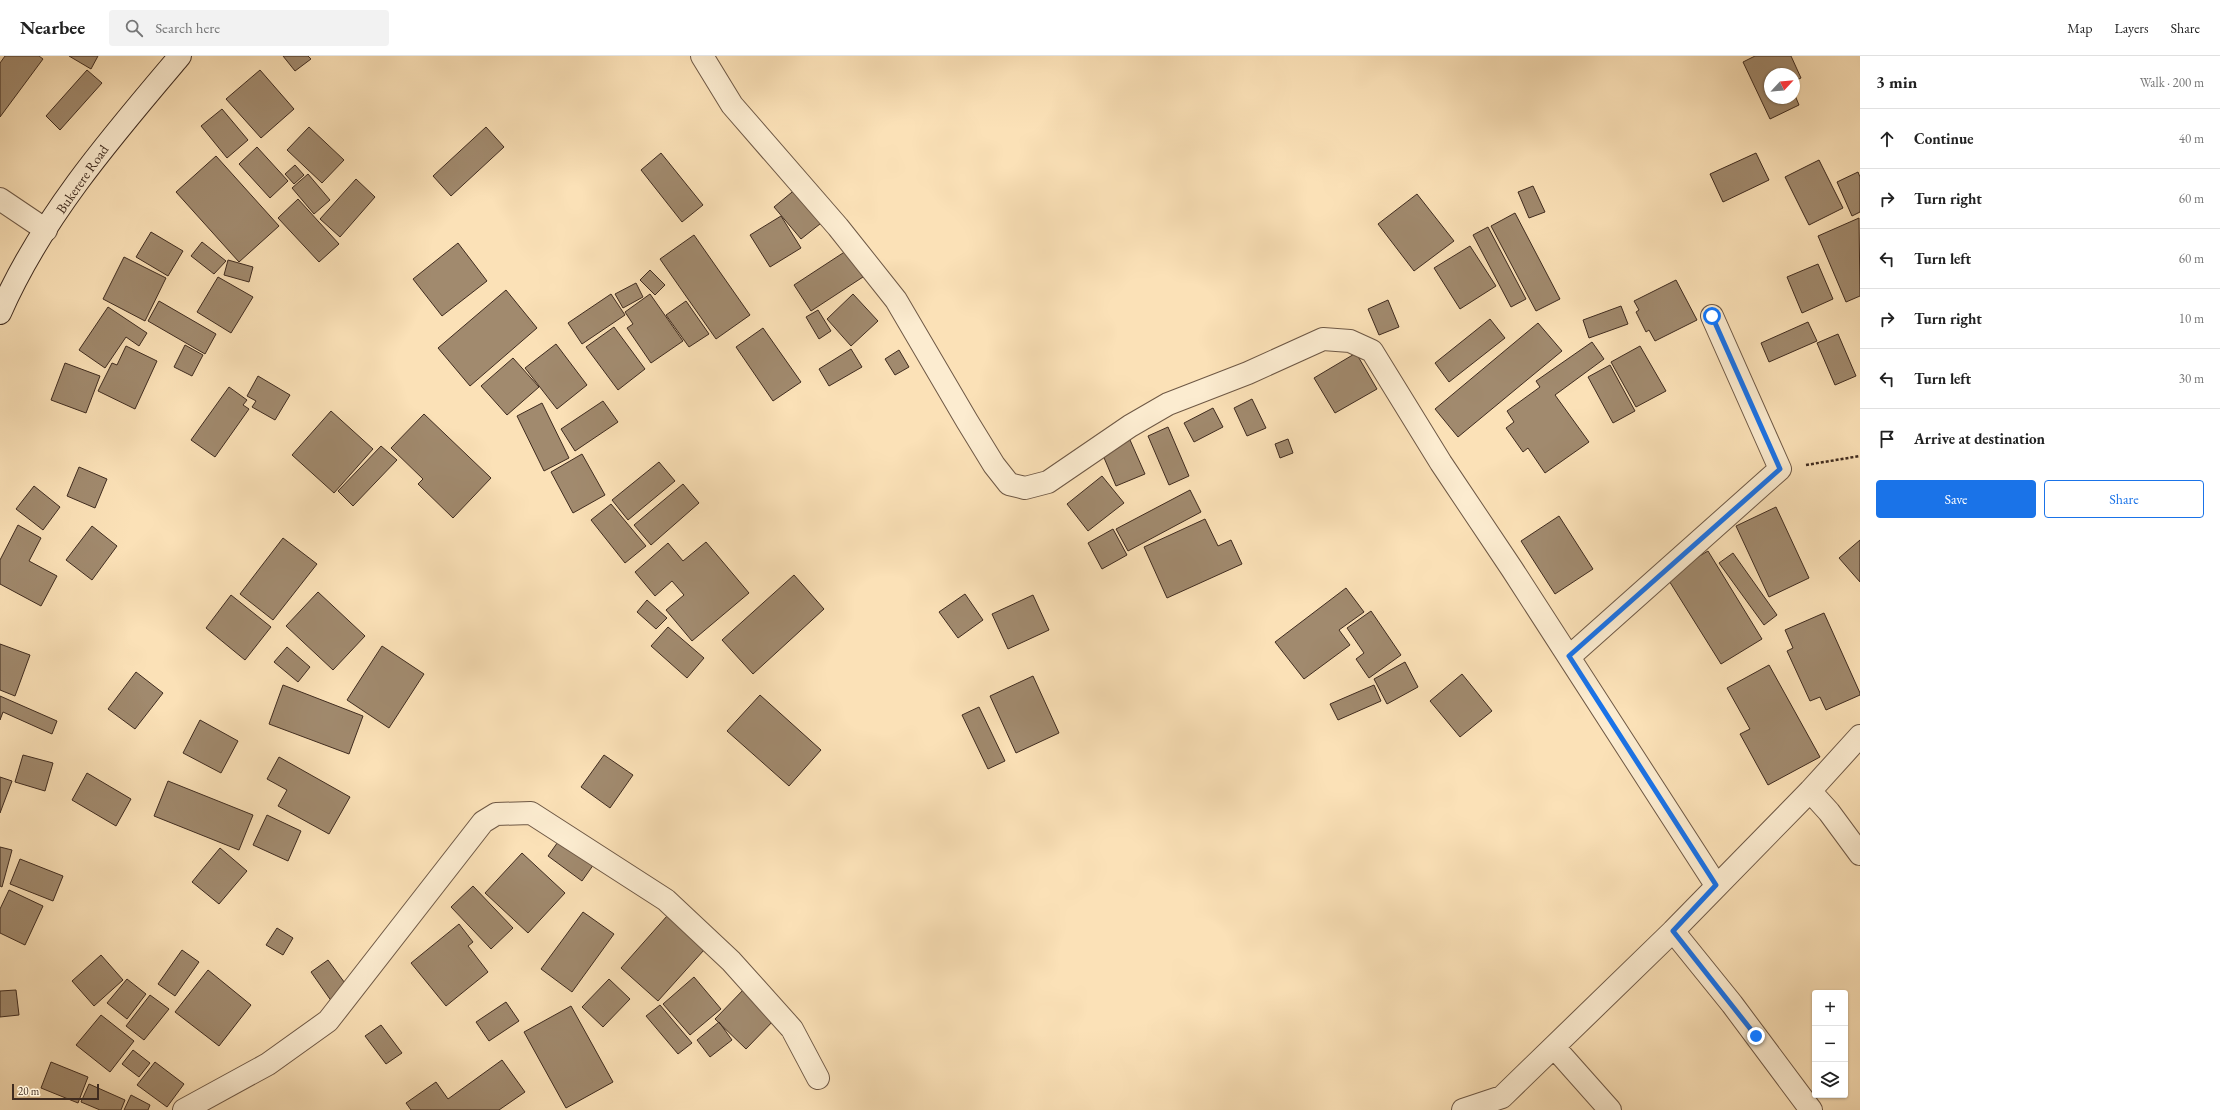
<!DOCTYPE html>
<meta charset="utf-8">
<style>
body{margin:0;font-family:"EB Garamond",serif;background:#f2f2f2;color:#222}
.controls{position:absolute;right:12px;bottom:12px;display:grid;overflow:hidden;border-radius:4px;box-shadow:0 1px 3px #0004}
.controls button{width:36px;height:36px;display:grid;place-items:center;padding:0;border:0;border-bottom:1px solid #e0e0e0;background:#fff;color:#222;font:20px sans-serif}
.compass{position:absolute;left:1764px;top:12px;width:36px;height:36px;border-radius:50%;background:#fff;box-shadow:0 1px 3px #0004;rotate:64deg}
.scale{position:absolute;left:12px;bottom:10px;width:87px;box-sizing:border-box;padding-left:4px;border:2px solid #3f2b1f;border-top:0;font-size:11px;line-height:14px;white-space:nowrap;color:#3f2b1f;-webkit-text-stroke:3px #fcecd0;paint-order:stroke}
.stop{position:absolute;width:12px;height:12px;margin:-9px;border:3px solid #1a73e8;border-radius:50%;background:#fff}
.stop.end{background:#1a73e8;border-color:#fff;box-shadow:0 1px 4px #0008}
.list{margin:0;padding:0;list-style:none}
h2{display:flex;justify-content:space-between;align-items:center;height:52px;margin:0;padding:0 16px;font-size:17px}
h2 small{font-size:13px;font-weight:400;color:#767676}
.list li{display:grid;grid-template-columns:26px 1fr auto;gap:12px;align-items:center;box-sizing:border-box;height:60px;padding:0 16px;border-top:1px solid #e0e0e0}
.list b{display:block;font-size:15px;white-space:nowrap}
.list em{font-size:13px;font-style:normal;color:#767676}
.actions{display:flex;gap:8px;padding:12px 16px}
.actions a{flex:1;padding:9px 0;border:1px solid #1a73e8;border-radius:4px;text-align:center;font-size:14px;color:#1a73e8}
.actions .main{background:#1a73e8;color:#fff}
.icon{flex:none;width:22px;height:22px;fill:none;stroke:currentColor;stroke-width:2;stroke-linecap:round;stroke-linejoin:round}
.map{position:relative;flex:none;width:1860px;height:1054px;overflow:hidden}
header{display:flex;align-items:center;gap:24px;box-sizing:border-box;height:56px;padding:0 20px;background:#fff;border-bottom:1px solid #e0e0e0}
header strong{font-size:19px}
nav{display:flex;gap:22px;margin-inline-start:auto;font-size:14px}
.search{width:280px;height:36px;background:#f2f2f2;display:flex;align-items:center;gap:10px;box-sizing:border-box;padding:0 14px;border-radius:4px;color:#767676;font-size:15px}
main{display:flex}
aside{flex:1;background:#fff}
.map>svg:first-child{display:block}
.building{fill:#a18a6e;stroke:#3f2b1f}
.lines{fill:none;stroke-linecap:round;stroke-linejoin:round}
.minor-casing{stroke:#6e5845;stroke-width:24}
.secondary-casing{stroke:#3f2b1f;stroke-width:24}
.path{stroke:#3f2b1f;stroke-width:2.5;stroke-dasharray:3 2;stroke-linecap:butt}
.minor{stroke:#fcecd0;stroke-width:22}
.secondary{stroke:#fcecd0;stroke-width:22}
.route{stroke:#1a73e8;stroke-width:5}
.labels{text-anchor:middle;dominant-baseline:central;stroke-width:4;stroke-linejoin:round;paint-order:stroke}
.street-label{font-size:14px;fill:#3f2b1f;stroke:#fcecd0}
</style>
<header>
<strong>Nearbee</strong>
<div class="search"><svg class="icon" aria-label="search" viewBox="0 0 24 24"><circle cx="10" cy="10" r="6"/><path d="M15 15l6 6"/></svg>Search here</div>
<nav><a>Map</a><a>Layers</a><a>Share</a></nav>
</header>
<main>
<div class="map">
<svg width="1860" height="1054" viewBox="0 0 1860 1054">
<rect width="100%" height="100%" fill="#fbe1b7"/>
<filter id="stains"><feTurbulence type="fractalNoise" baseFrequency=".005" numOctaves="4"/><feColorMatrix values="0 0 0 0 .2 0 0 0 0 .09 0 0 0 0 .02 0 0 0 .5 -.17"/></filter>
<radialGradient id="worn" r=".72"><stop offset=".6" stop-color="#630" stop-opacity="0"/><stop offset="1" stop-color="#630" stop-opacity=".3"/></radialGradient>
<path class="building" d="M5,0h34l4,3 -43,58v-54z
M69,0h29l-7,13z
M283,0h25l3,3 -16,12z
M1755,0h36l10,22 -7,3v-7h-24v24h24v-5l5,12 -29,14 -27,-57z
M87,14l15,13 -42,47 -14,-14z
M260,14l34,39 -33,29 -35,-39z
M222,53l26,31 -21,18 -26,-32z
M309,71l35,33 -22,23 -35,-33z
M486,71l18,20 -53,49 -18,-20z
M257,91l31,34 -18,17 -31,-34z
M661,97l42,52 -21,17 -41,-52z
M1756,97l13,27 -46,22 -13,-28z
M216,100l63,70 -40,36 -63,-70z
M1819,104l24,48 -34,17 -24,-48z
M295,109l9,10 -10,9 -9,-10z
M1858,116l2,5v35l-8,4 -15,-34z
M308,118l22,26 -16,14 -22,-26z
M356,123l19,18 -35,40 -20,-18z
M1533,130l12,26 -16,6 -11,-26z
M797,132l28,32 -24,19 -27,-32z
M1417,138l37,47 -40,30 -36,-47z
M298,143l41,45 -20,18 -41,-44z
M1515,157l45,86 -24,12 -45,-85z
M781,160l20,32 -31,19 -20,-32z
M1859,162l1,78 -14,6 -28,-66z
M1488,171l38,72 -15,8 -38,-72z
M151,176l32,19 -15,25 -32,-19z
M694,179l56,80 -34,24 -56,-80z
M202,186l24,19 -12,13 -23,-18z
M458,187l29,38 -45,35 -29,-37z
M1470,190l26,40 -36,23 -26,-41z
M846,195l17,26 -52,34 -17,-26z
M124,201l42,21 -21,43 -42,-22z
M228,204l25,7 -4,15 -25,-7z
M1818,208l15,35 -31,14 -15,-36z
M650,214l15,15 -10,10 -15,-15z
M218,221l35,20 -22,36 -34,-21z
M1676,224l21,40 -42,21 -6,-11 -3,2 -10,-20 3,-2 -5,-9z
M636,227l7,14 -20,11 -8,-14z
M506,234l31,38 -67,58 -32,-38z
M611,238l14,21 -43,29 -14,-21z
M650,238l33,47 -32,22 -24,-35 6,-4 -8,-12z
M853,238l25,27 -27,25 -24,-27z
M1388,244l11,27 -20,8 -11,-26z
M159,245l57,33 -11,20 -57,-33z
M686,245l23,33 -20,13 -23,-32z
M1621,250l7,18 -39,14 -6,-18z
M108,251l39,26 -8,13 -13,-9 -21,31 -26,-18z
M818,254l13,21 -12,8 -13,-22z
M1490,263l15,19 -56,44 -14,-19z
M1808,266l9,19 -48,21 -8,-19z
M1538,267l24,28 -104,86 -23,-28z
M614,271l31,42 -27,21 -32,-43z
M763,272l38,54 -28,19 -37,-54z
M1838,278l18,42 -21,9 -18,-42z
M1592,286l12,17 -49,36 34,47 -44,31 -17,-25 -5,4 -17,-24 8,-6 -7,-11 33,-24 -4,-6z
M556,288l31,41 -30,24 -32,-41z
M185,289l18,10 -11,21 -18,-9z
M126,290l31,15 -22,48 -37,-18 14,-28 5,2z
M1640,290l26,45 -30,16 -25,-45z
M851,293l11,18 -33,19 -10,-17z
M899,294l10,17 -14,8 -10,-16z
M1356,297l21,36 -42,24 -21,-35z
M513,302l26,29 -32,28 -26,-29z
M65,307l35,13 -14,37 -35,-13z
M1610,309l25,46 -22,12 -25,-46z
M258,320l32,19 -15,25 -23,-13 4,-6 -9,-5z
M229,331l18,13 -4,5 6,4 -34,48 -24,-17z
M1252,343l14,29 -19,8 -13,-28z
M603,345l15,21 -43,29 -14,-22z
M542,347l27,55 -25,13 -27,-55z
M1213,352l10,19 -29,15 -10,-19z
M331,355l42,38 -39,44 -42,-38z
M424,358l67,64 -38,40 -35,-34 5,-5 -32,-31z
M1168,371l21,49 -20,9 -21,-49z
M1288,383l5,14 -13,5 -5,-14z
M1130,384l15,34 -29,12 -14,-33z
M381,390l16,14 -44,46 -15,-15z
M582,398l23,41 -32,18 -22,-41z
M659,406l16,19 -47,39 -16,-20z
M79,411l28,12 -12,29 -28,-12z
M1102,420l22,27 -36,28 -21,-27z
M683,428l16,19 -48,42 -17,-20z
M34,430l26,21 -17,23 -27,-21z
M1190,434l11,22 -73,39 -12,-22z
M611,448l35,42 -21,17 -34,-43z
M1776,451l33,71 -40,19 -33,-71z
M1559,460l34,53 -38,25 -34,-53z
M1205,463l13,27 13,-6 11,24 -75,34 -23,-51z
M18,469l23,13 -12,23 28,15 -16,30 -41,-22v-24z
M92,470l25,20 -25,34 -26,-20z
M1113,473l14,26 -25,14 -14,-26z
M283,482l34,26 -44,56 -33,-26z
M1860,484v42l-21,-24z
M706,486l43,51 -57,48 -26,-31 18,-15 -12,-14 -17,15 -20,-24 33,-29 15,18z
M1708,495l54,88 -41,25 -55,-88z
M1733,497l44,62 -13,10 -45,-62z
M794,519l30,34 -71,65 -31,-34z
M1346,532l18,24 -25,18 11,15 -46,34 -29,-37z
M318,536l47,44 -32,34 -47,-44z
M965,538l18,26 -25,18 -19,-26z
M231,539l40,32 -26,33 -39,-32z
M1033,539l16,35 -41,19 -16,-35z
M647,544l20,18 -11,11 -19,-17z
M1371,555l30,44 -32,23 -13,-19 8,-6 -17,-25z
M1824,557l36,80v2l-34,15 -6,-13 -10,4 -23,-50 6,-3 -8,-18z
M668,571l36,31 -17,20 -36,-32z
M0,588l30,11 -15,41 -15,-6z
M382,590l42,28 -35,54 -42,-28z
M287,591l23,20 -12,15 -24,-20z
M1405,606l13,25 -31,17 -13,-25z
M1769,609l51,92 -52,28 -28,-51 10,-5 -23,-41z
M136,616l27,21 -28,36 -27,-20z
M1462,618l30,37 -32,26 -30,-36z
M1033,620l26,57 -43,20 -26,-57z
M283,629l80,31 -14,38 -80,-30z
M1374,629l7,16 -43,19 -8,-16z
M760,639l61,55 -32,36 -62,-55z
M0,640l57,25 -5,13 -49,-22 -3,8z
M979,651l26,54 -17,8 -26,-54z
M200,664l38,21 -17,32 -38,-20z
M23,699l30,8 -8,28 -30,-9z
M604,699l29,20 -23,33 -29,-21z
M279,701l71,40 -21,37 -51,-28 9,-16 -20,-11z
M87,717l44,26 -15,27 -44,-26z
M0,721l12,4 -12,32z
M168,725l85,34 -14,35 -85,-34z
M267,759l34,16 -13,30 -35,-16z
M560,783l34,25 -12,17 -34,-25z
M0,791l12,3 -10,37 -2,-1z
M220,792l27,23 -28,33 -27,-22z
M522,797l43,40 -37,40 -43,-40z
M20,803l43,17 -10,25 -43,-17z
M473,830l40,42 -22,21 -40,-42z
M9,834l34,16 -18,39 -25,-12v-24z
M583,856l31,22 -42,58 -31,-23z
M667,860l37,34 -46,51 -37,-33z
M459,868l14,18 -5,4 20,26 -42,34 -35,-43z
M277,872l16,10 -10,17 -17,-10z
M182,894l17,12 -24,34 -17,-12z
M101,899l22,25 -29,26 -22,-25z
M328,904l22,30 -18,12 -21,-30z
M208,914l43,35 -32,41 -44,-34z
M694,921l27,32 -31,26 -27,-31z
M127,923l19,15 -19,25 -20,-16z
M609,923l21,20 -27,28 -21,-20z
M746,931l31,30 -31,32 -31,-30z
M16,934l3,25 -19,2v-26z
M150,939l19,14 -25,31 -18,-14z
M506,946l13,19 -30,20 -13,-19z
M660,949l32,38 -14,11 -32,-38z
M571,950l42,76 -47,26 -42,-76z
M101,959l33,26 -24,31 -34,-27z
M719,966l13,18 -22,17 -13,-17z
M381,969l21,28 -16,11 -21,-28z
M133,994l17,13 -11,14 -17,-13z
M502,1004l23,32 -26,18h-88l-5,-7 30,-21 12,17z
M51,1006l37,15 -10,26 -37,-15z
M155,1006l29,22 -17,23 -30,-22z
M89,1028l36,16 -4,10h-21l-19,-8z
M131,1039l19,10 -2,5h-24z"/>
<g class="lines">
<g class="minor-casing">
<path id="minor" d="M702,0l30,49 106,122 58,73 71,121 27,44 15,19 16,4 23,-6 82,-56 38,-22 80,-31 75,-34 27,2 22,10 69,112 71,106 204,316
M0,143l46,31
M1569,601l211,-188 -68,-153
M1810,735l19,21 31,42
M1673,875l59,73 79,106
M1554,991l56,63
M184,1054l84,-46 60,-43 155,-199 13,-8 35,-1 135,87 65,61 61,68 26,49
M1463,1054l39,-13 171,-166 137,-140 50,-55"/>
</g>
<g class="secondary-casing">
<path id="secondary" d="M0,257c42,-96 113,-178 180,-257"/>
</g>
<path class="path" d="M1806,409l54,-9"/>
<use href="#minor" class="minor"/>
<use href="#secondary" class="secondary"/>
</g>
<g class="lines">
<path class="route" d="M1712,260l68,153 -211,187 147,229 -43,46 83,105"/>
</g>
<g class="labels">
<g class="street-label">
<text transform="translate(82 123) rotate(-55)">Bukerere Road</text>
</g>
</g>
<rect width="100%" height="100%" filter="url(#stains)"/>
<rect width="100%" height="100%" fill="url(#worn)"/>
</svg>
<div class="controls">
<button>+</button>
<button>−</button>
<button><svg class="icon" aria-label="layers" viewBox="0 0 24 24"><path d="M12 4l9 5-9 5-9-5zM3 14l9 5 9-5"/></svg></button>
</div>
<svg class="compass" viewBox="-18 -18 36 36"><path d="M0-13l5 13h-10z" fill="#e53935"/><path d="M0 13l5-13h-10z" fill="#767676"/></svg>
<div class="scale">20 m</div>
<div class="stop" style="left:1712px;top:260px"></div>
<div class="stop end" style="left:1756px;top:980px"></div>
</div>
<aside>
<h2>3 min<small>Walk · 200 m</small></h2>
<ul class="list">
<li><svg class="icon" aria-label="ahead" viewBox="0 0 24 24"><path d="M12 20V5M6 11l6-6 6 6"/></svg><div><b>Continue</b></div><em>40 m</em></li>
<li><svg class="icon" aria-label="right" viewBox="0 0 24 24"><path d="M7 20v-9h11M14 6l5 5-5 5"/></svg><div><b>Turn right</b></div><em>60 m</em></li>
<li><svg class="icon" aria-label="left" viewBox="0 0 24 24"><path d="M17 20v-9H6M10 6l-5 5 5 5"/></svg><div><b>Turn left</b></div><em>60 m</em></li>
<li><svg class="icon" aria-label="right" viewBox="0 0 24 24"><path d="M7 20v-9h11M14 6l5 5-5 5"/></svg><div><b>Turn right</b></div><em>10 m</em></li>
<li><svg class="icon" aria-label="left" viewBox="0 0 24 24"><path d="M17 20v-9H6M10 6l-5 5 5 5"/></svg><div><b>Turn left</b></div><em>30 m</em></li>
<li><svg class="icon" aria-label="arrive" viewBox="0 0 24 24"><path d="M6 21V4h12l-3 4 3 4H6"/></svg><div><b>Arrive at destination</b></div></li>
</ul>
<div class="actions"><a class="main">Save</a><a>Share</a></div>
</aside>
</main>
